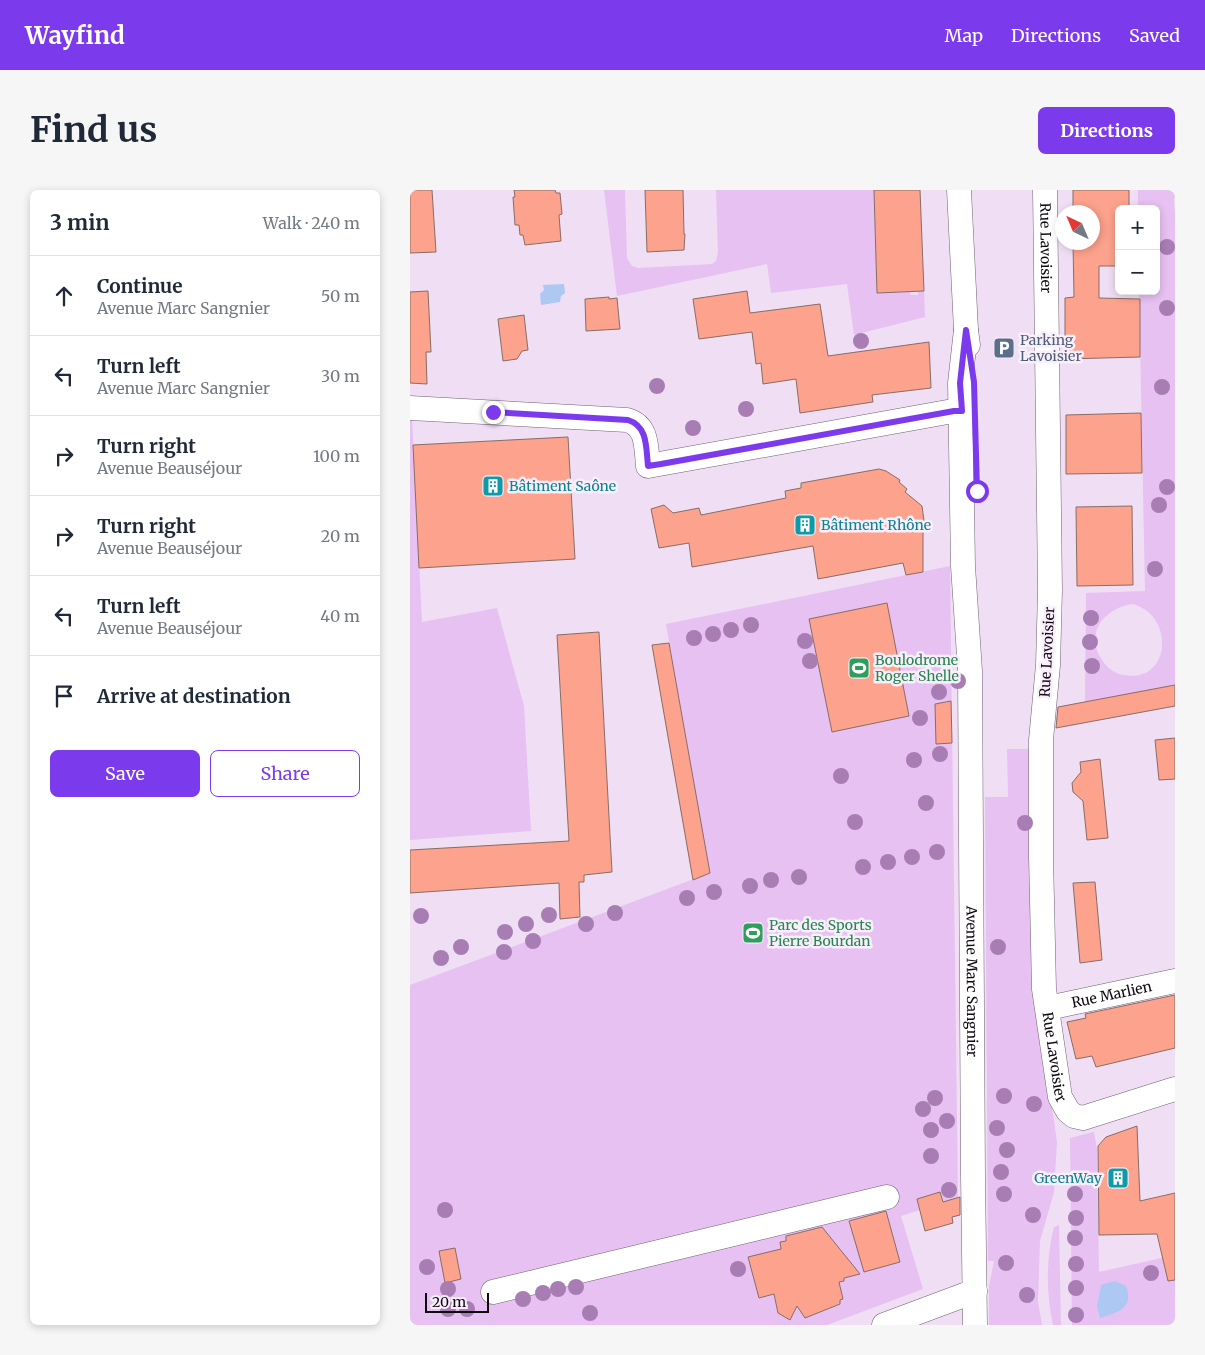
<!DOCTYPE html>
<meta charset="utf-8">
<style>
body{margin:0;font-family:Merriweather,serif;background:#f6f6f7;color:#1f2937}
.controls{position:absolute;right:15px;top:15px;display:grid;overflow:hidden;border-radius:8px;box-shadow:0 2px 8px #0003}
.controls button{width:45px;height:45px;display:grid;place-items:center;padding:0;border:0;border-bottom:1px solid #e0e1e3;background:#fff;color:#1f2937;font:25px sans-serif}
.compass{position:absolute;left:645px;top:15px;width:45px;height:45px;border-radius:50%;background:#fff;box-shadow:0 2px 8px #0003;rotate:316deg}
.scale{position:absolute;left:15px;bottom:12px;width:64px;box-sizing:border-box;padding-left:5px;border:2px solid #0f0910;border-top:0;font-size:14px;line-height:18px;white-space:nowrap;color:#0f0910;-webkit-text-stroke:4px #f9eefc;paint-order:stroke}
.stop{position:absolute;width:15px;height:15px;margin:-11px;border:4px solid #7c3aed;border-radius:50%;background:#fff}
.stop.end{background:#7c3aed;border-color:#fff;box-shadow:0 1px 5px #0008}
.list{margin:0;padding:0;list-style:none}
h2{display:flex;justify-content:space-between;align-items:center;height:65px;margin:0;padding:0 20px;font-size:21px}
h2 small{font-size:16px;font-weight:400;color:#747a83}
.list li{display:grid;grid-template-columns:32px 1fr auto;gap:15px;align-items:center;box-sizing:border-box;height:80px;padding:0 20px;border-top:1px solid #e0e1e3}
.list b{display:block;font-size:19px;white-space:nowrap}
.list p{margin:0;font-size:16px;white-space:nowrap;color:#747a83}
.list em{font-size:16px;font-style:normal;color:#747a83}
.actions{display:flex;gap:10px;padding:15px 20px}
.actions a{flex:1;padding:11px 0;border:1px solid #7c3aed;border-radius:8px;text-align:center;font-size:18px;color:#7c3aed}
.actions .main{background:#7c3aed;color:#fff}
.icon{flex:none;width:28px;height:28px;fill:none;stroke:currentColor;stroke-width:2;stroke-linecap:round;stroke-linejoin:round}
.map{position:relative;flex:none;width:765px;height:1135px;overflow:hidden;border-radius:8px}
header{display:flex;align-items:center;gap:30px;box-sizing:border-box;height:70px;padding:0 25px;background:#7c3aed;color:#fff}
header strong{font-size:24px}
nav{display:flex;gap:28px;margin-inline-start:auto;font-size:18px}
.intro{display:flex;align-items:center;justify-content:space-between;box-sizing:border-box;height:120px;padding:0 30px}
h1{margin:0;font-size:35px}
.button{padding:12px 22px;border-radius:8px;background:#7c3aed;color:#fff;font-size:18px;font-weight:700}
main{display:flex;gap:30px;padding:0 30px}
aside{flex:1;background:#fff;border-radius:8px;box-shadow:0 2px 8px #0003}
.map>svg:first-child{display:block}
.green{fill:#e7c1f1;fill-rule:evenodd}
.water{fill:#adc8f3}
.building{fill:#fda28c;stroke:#876d66}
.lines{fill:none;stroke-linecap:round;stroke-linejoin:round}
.minor-casing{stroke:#6f6073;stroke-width:25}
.minor{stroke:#fff;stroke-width:24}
.tree{fill:#a87db4}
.route{stroke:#7c3aed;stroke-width:6}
.labels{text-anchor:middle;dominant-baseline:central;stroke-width:5;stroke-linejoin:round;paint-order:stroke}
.street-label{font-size:14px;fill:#0f0910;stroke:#f9eefc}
.service-label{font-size:14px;fill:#4e5e75;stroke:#f9eefc;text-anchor:start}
.culture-label{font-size:14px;fill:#0d838f;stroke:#f9eefc;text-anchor:start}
.leisure-label{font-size:14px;fill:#27864d;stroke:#f9eefc;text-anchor:start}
</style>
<header>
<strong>Wayfind</strong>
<nav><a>Map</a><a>Directions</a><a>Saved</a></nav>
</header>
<div class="intro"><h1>Find us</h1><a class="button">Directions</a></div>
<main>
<aside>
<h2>3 min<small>Walk · 240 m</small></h2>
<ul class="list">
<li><svg class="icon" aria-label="ahead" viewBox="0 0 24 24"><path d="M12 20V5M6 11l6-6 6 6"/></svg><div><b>Continue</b><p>Avenue Marc Sangnier</p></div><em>50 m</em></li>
<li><svg class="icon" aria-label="left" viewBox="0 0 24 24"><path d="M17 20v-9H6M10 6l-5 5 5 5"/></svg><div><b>Turn left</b><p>Avenue Marc Sangnier</p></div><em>30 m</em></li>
<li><svg class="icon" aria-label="right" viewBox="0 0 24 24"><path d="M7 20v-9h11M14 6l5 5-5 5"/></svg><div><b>Turn right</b><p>Avenue Beauséjour</p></div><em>100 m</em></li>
<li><svg class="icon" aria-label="right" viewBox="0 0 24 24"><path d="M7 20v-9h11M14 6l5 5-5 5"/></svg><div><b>Turn right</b><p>Avenue Beauséjour</p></div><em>20 m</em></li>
<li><svg class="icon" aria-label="left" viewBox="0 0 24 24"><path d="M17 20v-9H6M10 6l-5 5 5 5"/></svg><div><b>Turn left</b><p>Avenue Beauséjour</p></div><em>40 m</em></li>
<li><svg class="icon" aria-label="arrive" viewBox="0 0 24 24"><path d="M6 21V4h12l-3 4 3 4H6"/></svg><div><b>Arrive at destination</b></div></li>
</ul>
<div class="actions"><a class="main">Save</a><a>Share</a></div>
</aside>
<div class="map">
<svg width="765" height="1135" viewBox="0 0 765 1135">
<rect width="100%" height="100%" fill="#f0def5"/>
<path class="green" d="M194,0h21l2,68 5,8 6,2 74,-4 4,-3 2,-9 -2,-62h158l3,102h33l1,3h7v-4h6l1,26 -71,18 -7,-51 -76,9 -4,-29 -150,32z
M728,0h37v8h-1l1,19v468l-90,17 1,-109 59,-2 -6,-300h17v-82h-18zM722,414c43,10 40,80 -9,71 -11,-2 -20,-11 -25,-22 -10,-26 10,-45 34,-49z
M0,228h2l10,204 75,-14 27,98 7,125 -121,9z
M540,376l8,632 -38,10v2l-19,6 22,73 -96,36h-417v-340l300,-112 -44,-249z
M597,559h26l9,290 15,103 -3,50 -14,49 -2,61 4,23h-53v-39l5,-25h-6l-3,-464h23z
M684,942l3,17 2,123 76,-17v70h-103l-2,-187z
M649,1035l2,100h-8c-7,-31 -7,-68 1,-98z"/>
<path class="water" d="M154,94l1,9 -4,3 -1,6 -19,3 -1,-11 4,-4 -1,-5z
M705,1091l11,5c8,22 -7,26 -26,32l-3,-12 4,-21z"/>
<path class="building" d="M0,0h22l4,62 -26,1z
M104,0h41l1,3h4l2,21 -3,1 2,26 -36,4 -2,-10h-3l-1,-10h-4l-2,-28h2z
M235,0h38l1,44h1l-1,16 -37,2z
M464,0h46l4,101 -47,2z
M663,0h56v19h-10v57h-20v32l41,1v58l-75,2v-61l9,-1 -1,-55h19v-30h-19z
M18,101l3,61h-5l1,32 -17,-1v-91z
M337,101l3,22 70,-9 8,52 101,-14 2,46 -59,7 1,7 -73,11 -4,-34 -33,5 -2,-21 -5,1 -4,-32 -53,7 -6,-40z
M199,107v2l8,-1 3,31 -34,2 -1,-32z
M114,125l4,35 -6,1 -5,8 -14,2 -5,-42z
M731,223l1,60 -76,1v-59z
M158,247l7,122 -156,9 -6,-123z
M469,279l7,2 14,9 -1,2 8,7 -2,3 17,14 3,22h-2v44l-17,3 -3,-12 -85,16 -5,-33 -121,21 -3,-24 -30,5 -8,-39 13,-4 9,8 26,-5 2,7 85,-17 -1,-7 16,-3v-5z
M722,316l1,79 -56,1 -1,-79z
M477,413l22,113 -77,16 -23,-113z
M189,442l13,240 -28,3v7h-5l1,35 -20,2 -1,-36 -149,10v-43l159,-9 -12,-206z
M259,453l41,230 -17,7 -41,-235z
M765,495v21l-119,22 2,-21z
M541,511l1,42 -16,1 -1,-40z
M765,548v41l-16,1 -4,-40z
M690,569l8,79 -21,2 -4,-39 -10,-9 -1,-9 9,-11 -1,-10z
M685,692l7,78 -22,3 -7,-80z
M765,805v53l-79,19 -4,-11 -16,3 -9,-37 19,-4 -1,-4z
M727,936l3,75 35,-8v87l-7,1 -11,-47 -58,1 -1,-89 8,-9z
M530,1002l3,10 17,-5v18l-8,2 1,6 -28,8 -8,-32z
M476,1021l14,51 -36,10 -15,-51z
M412,1037l38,47 -16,4v3l-5,1 4,17 -3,1v4l-35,14 -8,-12 -7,14 -12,-7 -4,-19 -15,4 -11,-41 33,-8 -1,-7 6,-1v-5z
M45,1058l6,31 -16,4 -6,-32z"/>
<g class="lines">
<g class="minor-casing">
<g id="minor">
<path d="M549,0l7,140 2,15"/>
<path id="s1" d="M635,0l5,400 -2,75 -7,75v116l3,133 16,108 8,14 6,5 9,2 92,-29"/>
<path id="s2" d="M556,140l-6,53 3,183 7,105 3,504 2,150"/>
<path d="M0,218l217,12c21,6 19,27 21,46l305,-55h9"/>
<path id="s3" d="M638,818l127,-27"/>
<path d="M83,1102l394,-95"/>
<path d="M474,1135l91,-34"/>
</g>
</g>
<use href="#minor" class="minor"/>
</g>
<g class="tree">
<circle cx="757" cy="57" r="8"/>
<circle cx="757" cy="118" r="8"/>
<circle cx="451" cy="151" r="8"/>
<circle cx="247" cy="196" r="8"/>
<circle cx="752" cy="197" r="8"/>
<circle cx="336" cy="219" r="8"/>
<circle cx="283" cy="238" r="8"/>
<circle cx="757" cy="297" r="8"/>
<circle cx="749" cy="315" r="8"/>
<circle cx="745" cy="379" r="8"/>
<circle cx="681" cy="428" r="8"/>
<circle cx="341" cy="435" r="8"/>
<circle cx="321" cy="440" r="8"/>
<circle cx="303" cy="444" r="8"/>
<circle cx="284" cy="448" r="8"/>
<circle cx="395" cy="451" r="8"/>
<circle cx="680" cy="452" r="8"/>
<circle cx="400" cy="471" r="8"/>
<circle cx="682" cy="476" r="8"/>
<circle cx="548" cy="491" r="8"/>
<circle cx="529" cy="502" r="8"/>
<circle cx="510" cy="528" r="8"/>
<circle cx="530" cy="564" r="8"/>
<circle cx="504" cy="570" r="8"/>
<circle cx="431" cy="586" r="8"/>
<circle cx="516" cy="613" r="8"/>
<circle cx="445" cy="632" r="8"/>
<circle cx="615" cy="633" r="8"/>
<circle cx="527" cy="662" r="8"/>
<circle cx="502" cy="667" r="8"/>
<circle cx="478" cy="672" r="8"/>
<circle cx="453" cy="677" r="8"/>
<circle cx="389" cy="687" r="8"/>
<circle cx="361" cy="690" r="8"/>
<circle cx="340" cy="696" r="8"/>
<circle cx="304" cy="702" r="8"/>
<circle cx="277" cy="708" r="8"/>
<circle cx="205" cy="723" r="8"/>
<circle cx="139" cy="725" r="8"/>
<circle cx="11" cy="726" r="8"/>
<circle cx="116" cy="734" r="8"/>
<circle cx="176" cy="734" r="8"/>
<circle cx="95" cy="742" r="8"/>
<circle cx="123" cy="751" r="8"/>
<circle cx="51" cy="757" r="8"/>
<circle cx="588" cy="757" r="8"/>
<circle cx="94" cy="762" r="8"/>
<circle cx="31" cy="768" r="8"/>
<circle cx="594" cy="906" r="8"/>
<circle cx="525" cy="908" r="8"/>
<circle cx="624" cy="914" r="8"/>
<circle cx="513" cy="919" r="8"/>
<circle cx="537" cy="931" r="8"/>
<circle cx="587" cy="938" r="8"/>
<circle cx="521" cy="940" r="8"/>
<circle cx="597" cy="960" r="8"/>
<circle cx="521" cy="966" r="8"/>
<circle cx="591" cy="982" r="8"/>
<circle cx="539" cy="1000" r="8"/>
<circle cx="594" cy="1004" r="8"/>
<circle cx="665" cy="1004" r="8"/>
<circle cx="35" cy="1020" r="8"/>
<circle cx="623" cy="1025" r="8"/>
<circle cx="666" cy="1028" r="8"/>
<circle cx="665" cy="1048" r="8"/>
<circle cx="596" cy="1073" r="8"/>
<circle cx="666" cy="1074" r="8"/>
<circle cx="17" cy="1077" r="8"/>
<circle cx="328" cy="1079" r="8"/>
<circle cx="741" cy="1083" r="8"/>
<circle cx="166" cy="1097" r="8"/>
<circle cx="666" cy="1098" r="8"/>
<circle cx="38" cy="1099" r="8"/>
<circle cx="148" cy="1099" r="8"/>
<circle cx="133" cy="1103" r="8"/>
<circle cx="617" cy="1105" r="8"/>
<circle cx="113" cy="1109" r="8"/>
<circle cx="38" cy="1119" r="8"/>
<circle cx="57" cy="1119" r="8"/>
<circle cx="180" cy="1123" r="8"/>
<circle cx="666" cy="1125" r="8"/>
</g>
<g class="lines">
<path class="route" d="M83,222l135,8c20,6 18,28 20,46l13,-2 293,-53h8l-2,-28 6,-53 8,52 3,109"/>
</g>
<defs>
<g id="parking-square" transform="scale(1.125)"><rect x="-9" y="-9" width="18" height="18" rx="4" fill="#5c6f8a" stroke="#f9eefc"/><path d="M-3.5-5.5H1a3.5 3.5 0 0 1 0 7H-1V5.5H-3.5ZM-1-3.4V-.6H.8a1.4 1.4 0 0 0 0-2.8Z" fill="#fff"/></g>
<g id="building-square" transform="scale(1.125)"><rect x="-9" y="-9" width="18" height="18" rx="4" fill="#0f9aa8" stroke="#f9eefc"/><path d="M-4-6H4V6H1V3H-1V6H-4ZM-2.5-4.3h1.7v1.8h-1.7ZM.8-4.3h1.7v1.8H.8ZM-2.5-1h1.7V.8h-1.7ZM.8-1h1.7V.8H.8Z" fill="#fff"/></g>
<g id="stadium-square" transform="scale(1.125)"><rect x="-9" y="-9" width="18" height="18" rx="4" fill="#2e9e5b" stroke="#f9eefc"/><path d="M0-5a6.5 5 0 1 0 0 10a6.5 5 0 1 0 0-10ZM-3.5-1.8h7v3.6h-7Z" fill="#fff"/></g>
</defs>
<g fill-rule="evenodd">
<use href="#parking-square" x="594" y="158"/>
<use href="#building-square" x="83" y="296"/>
<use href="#building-square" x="395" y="335"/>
<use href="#stadium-square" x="449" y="478"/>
<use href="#stadium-square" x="343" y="743"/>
<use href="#building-square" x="708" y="988"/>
</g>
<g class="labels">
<g class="street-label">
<text stroke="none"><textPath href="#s1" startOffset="58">Rue Lavoisier</textPath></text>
<text transform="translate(637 462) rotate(-87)">Rue Lavoisier</text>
<text stroke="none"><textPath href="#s2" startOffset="652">Avenue Marc Sangnier</textPath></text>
<text stroke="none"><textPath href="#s3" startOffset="65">Rue Marlien</textPath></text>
<text stroke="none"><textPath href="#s1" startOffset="868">Rue Lavoisier</textPath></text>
</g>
<g class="service-label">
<text x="610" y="150">Parking<tspan x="610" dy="16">Lavoisier</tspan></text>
</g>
<g class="culture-label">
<text x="99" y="296">Bâtiment Saône</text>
<text x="411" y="335">Bâtiment Rhône</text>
<text x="692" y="988" text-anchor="end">GreenWay</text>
</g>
<g class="leisure-label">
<text x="465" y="470">Boulodrome<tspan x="465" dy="16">Roger Shelle</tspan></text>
<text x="359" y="735">Parc des Sports<tspan x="359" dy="16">Pierre Bourdan</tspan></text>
</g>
</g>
</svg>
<div class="controls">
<button>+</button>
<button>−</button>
</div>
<svg class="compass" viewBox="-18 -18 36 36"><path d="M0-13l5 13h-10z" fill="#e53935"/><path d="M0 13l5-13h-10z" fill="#747a83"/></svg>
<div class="scale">20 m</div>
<div class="stop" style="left:567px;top:301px"></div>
<div class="stop end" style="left:83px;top:222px"></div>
</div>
</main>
